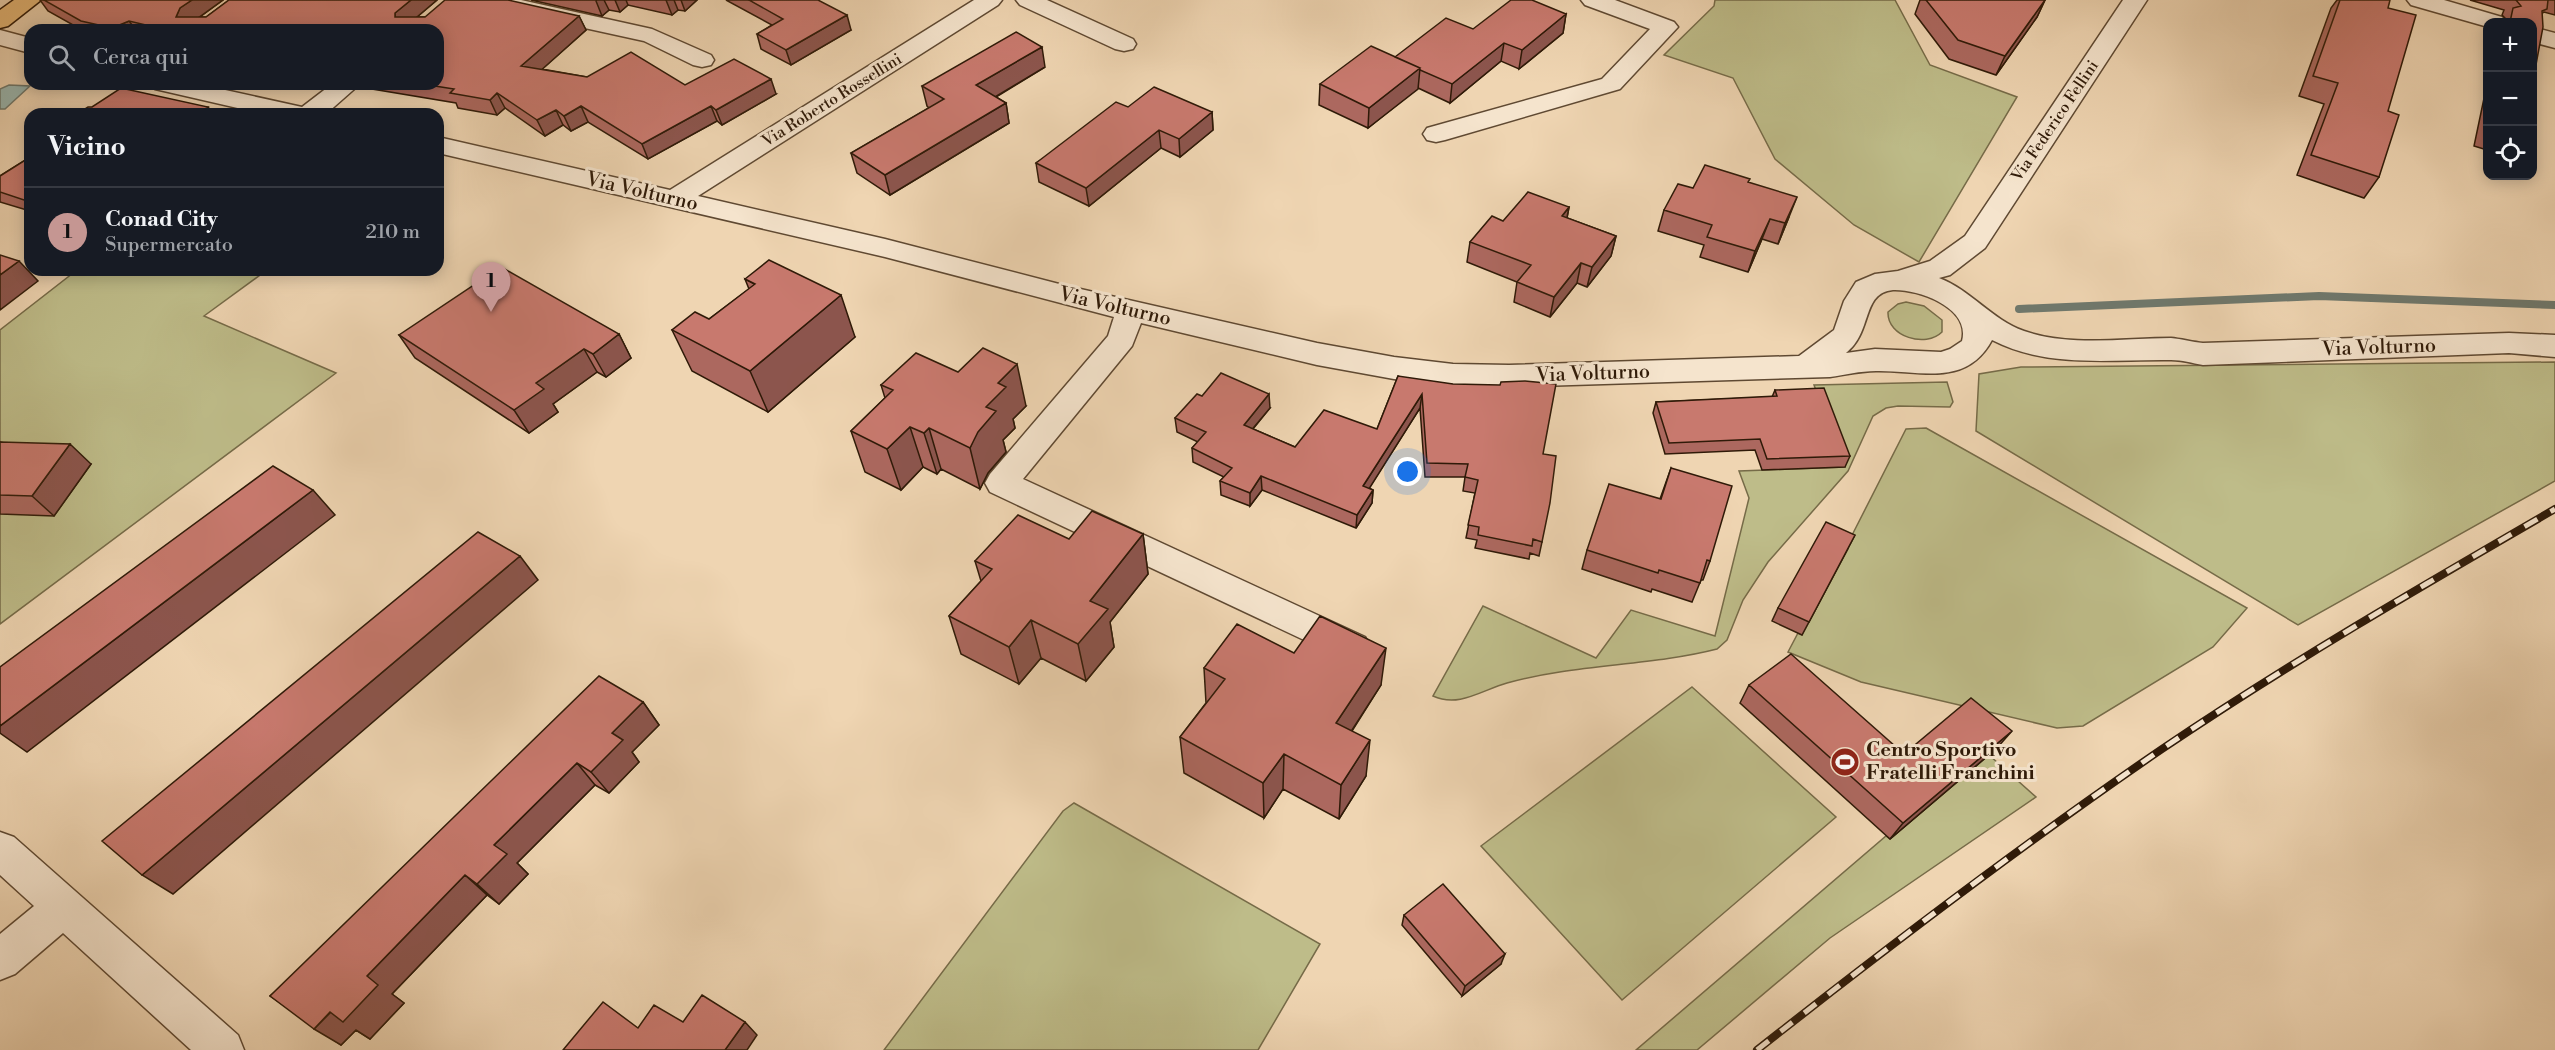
<!DOCTYPE html>
<html lang="it">
<meta charset="utf-8">
<style>
body{margin:0;font-family:"Libre Bodoni",serif;background:#242831;color:#f1f3f6}
.controls{position:absolute;right:18px;top:18px;display:grid;overflow:hidden;border-radius:12px;box-shadow:0 3px 15px #0003}
.controls button{width:54px;height:54px;display:grid;place-items:center;padding:0;border:0;border-bottom:2px solid #363941;background:#171b24;color:#f1f3f6;font:30px sans-serif}
.you{position:absolute;left:1408px;top:472px;width:21px;height:21px;margin:-15px;border:4px solid #fff;border-radius:50%;background:#1a73e8;box-shadow:0 0 0 9px #1a73e833}
.badge{display:grid;place-items:center;width:39px;height:39px;border-radius:50%;background:#c59692;color:#111;font-size:20px;font-weight:700}
.pin{position:absolute;translate:-50% -50px;filter:drop-shadow(0 2px 3px #0008)}
.pin::after{content:'';position:absolute;top:32px;width:21px;height:18px;background:inherit;clip-path:polygon(0 0,100% 0,50% 100%)}
.list{margin:0;padding:0;list-style:none}
h2{display:flex;justify-content:space-between;align-items:center;height:78px;margin:0;padding:0 24px;font-size:26px}
h2 small{font-size:20px;font-weight:400;color:#9ea1a6}
.list li{display:grid;grid-template-columns:39px 1fr auto;gap:18px;align-items:center;box-sizing:border-box;height:90px;padding:0 24px;border-top:2px solid #363941}
.list b{display:block;font-size:22px;white-space:nowrap}
.list p{margin:0;font-size:20px;white-space:nowrap;color:#9ea1a6}
.list em{font-size:20px;font-style:normal;color:#9ea1a6}
.icon{flex:none;width:33px;height:33px;fill:none;stroke:currentColor;stroke-width:2;stroke-linecap:round;stroke-linejoin:round}
.map{position:relative;flex:none;width:2555px;height:1050px;overflow:hidden}
.search{position:absolute;background:#171b24;box-shadow:0 3px 15px #0003;left:24px;top:24px;width:420px;height:66px;display:flex;align-items:center;gap:15px;box-sizing:border-box;padding:0 21px;border-radius:18px;color:#9ea1a6;font-size:22px}
.panel{position:absolute;background:#171b24;box-shadow:0 3px 15px #0003;left:24px;top:108px;width:420px;height:168px;border-radius:18px}
.map>svg:first-child{display:block}
.green{fill:#bebc89;stroke:#766b48;stroke-width:1.5}
.water{fill:#9ab8b2;stroke:#6f796e;stroke-width:1.5}
.lines{fill:none;stroke-linecap:round;stroke-linejoin:round}
.stream{stroke:#6f796e;stroke-width:8}
.minor-casing{stroke:#5f4932;stroke-width:3}
.major-casing{stroke:#2f1a08;stroke-width:3}
.minor{fill:#f5e4cd;fill-rule:evenodd}
.major{fill:#e8ba79;fill-rule:evenodd}
.rail-casing{stroke:#2f1a08;stroke-width:8}
.rail{stroke:#f5e4cd;stroke-width:5;stroke-dasharray:15;stroke-linecap:butt}
.wall{fill:#ac685f;stroke:#2f1a08;stroke-width:1.5}
.shaded-wall{fill:#8c554d;stroke:#2f1a08;stroke-width:1.5}
.building{fill:#c8796e;stroke:#2f1a08;stroke-width:1.5}
.labels{text-anchor:middle;dominant-baseline:central;stroke-width:6;stroke-linejoin:round;paint-order:stroke}
.far-street-label{font-size:16px;fill:#2f1a08;stroke:#f5e4cd}
.street-label{font-size:20px;fill:#2f1a08;stroke:#f5e4cd}
.poi-label{font-size:20px;font-weight:bold;fill:#2f1a08;stroke:#f5e4cd;text-anchor:start}
</style>
<div class="map">
<svg width="2555" height="1050" viewBox="0 0 2555 1050">
<rect width="100%" height="100%" fill="#efd5b2"/>
<filter id="stains"><feTurbulence type="fractalNoise" baseFrequency=".00333" numOctaves="4"/><feColorMatrix values="0 0 0 0 .2 0 0 0 0 .09 0 0 0 0 .02 0 0 0 .5 -.17"/></filter>
<radialGradient id="worn" r=".72"><stop offset=".6" stop-color="#630" stop-opacity="0"/><stop offset="1" stop-color="#630" stop-opacity=".3"/></radialGradient>
<path class="green" d="M1715,0h180l35,65 87,32 -98,165 -65,-37 -79,-66 -42,-81 -69,-23 50,-49z
M77,270h190l-63,46 132,57 -336,251v-294z
M1906,302l18,4 18,14v12c-16,16 -55,5 -54,-20l10,-8z
M2555,362v119l-257,144 -322,-194 3,-57 42,-7z
M1947,382l6,20 -3,5 -52,-1 -12,2 -13,8 -25,55 -80,91 -25,38 -16,40 -10,9c-66,17 -143,15 -210,34 -25,7 -48,25 -74,13l50,-90 113,52 35,-48 84,26 34,-138 -10,-27 106,-4 -31,-82z
M1926,428l321,180 -34,39 -130,79 -26,2 -196,-46 -73,-30 10,-19 4,2 46,-86 -2,-2 60,-118z
M1692,687l144,130 -214,183 -141,-154z
M1989,755l47,42 -206,141 -133,112h-61l250,-214 4,3z
M1074,803l246,141 -62,106h-374l179,-239z"/>
<path class="water" d="M9,85l21,1 -25,23h-5v-20z"/>
<g class="lines">
<path class="stream" d="M2019,309l300,-13 236,9"/>
<g class="minor-casing">
<path id="minor" d="M477,0h44l131,29 59,26 3,5 -3,5 -9,2 -9,-2 -49,-24 -155,-34 -8,-2z
M974,0h28l-4,5 -300,191 187,43 178,46 254,58 77,14 59,7 56,1 290,-9 35,-26 10,-29 12,-19 19,-8 23,-3 32,-10 35,-25 158,-236h24l-162,248 -35,27 -11,3c32,12 53,42 85,53 47,16 99,7 147,7 11,1 21,4 32,5l306,-10 46,2v22l-46,-4 -306,12c-11,-2 -21,-5 -32,-5 -60,-1 -123,9 -179,-20 -26,48 -72,30 -116,31 -16,0 -31,4 -46,6l-321,10 -56,-1 -59,-7 -77,-14 -176,-42 -9,23 -109,133 342,158 6,11 -6,11 -12,4 -363,-171 -5,-9 5,-9 118,-138 6,-19 -229,-60 -447,-104v-16l232,53zM1893,290c26,-1 78,18 69,51l-12,8 -9,3 -66,-3 -29,4c27,-21 15,-60 47,-63z
M1016,0h31l86,39 3,5 -3,5 -9,2 -9,-2 -95,-44z
M1581,0h34l59,22 4,5 -58,62 -175,51 -9,2 -9,-2 -4,-6 4,-6 175,-49 48,-50 -65,-24z
M2407,0h37l58,17 4,5h-18v5l-77,-22z
M2532,27l23,6v15l-23,-6z
M0,30l30,8v15l-30,-8z
M152,84h46l104,23 30,-23h28l-34,30h-62l-109,-25z
M0,832l14,5 224,198 6,15h-53l-128,-117 -48,41 -15,6v-46l34,-28 -34,-31z"/>
</g>
<g class="major-casing">
<path id="major" d="M14,0h27l-33,26 -8,2v-18z"/>
</g>
<use href="#minor" class="minor"/>
<use href="#major" class="major"/>
<g class="rail-casing">
<path id="rail" d="M1757,1050c132,-104 266,-206 405,-301 127,-86 260,-163 393,-240"/>
</g>
<use href="#rail" class="rail"/>
</g>
<path class="wall" d="M40,0h183l-23,17h6l23,-17h208l-20,17 162,-1 7,14 -44,39 45,8 189,17 -54,31 -5,-4 -69,38 -60,-37 -17,9 -8,-6 -18,11 -40,-28 -8,7 -39,-7 -2,-5 -96,-16 -3,-3h81v-54h-356l-34,-19z
M531,0h166l-12,11 -7,-1 -6,5 -44,-10 -8,7 -11,-2 -7,6z
M726,0h92l33,30 -60,35 -30,-16 -4,-15 15,-9z
M1920,0h125l-8,17 -41,58 -47,-16 -34,-45z
M2337,0h52l-1,8v103l-9,66 -15,21 -67,-23 27,-71 -25,-8 32,-88z
M2470,0h85v15l-11,-3 -12,10h-30l3,-4 -3,-3 2,-5z
M1566,14l-3,19 -44,36 -18,-8 -51,42 -32,-15 -50,40 -49,-23 1,-21 153,-55z
M1045,67l-49,30 10,6 3,20 -119,72 -33,-22 -6,-20 78,-45 -2,-2 -5,-20z
M2487,84v66l-13,-4z
M1128,107l84,5 1,18 -33,27 -19,-9 -72,58 -50,-24 -3,-19z
M30,157v54l-30,-9v-26z
M1748,182l41,35 -11,27 -16,-5 -14,33 -48,-15 4,-12 -46,-14 6,-21 29,-22z
M1569,207l-2,11 49,18 -5,20 -24,31 -10,-4 -27,34 -36,-15 3,-20 -50,-20 3,-20 33,-21z
M745,279l110,58 -87,75 -76,-41 -20,-41 37,-11 40,-30z
M619,334l12,24 -25,19 -9,-5 -44,32 5,8 -29,21 -114,-75 -16,-23z
M1398,376l145,78 -1,88 -3,14 -9,-3 -1,6 -54,-11 2,-8 -11,-2 9,-45 -12,-2 2,-14h-40l-5,-69 -51,80 4,2 -1,13 -16,25 -94,-38 -12,16 -29,-11 -1,-14 4,-4 -31,-15 -1,-14 6,-6 -21,-10 -2,-14 95,-10 -17,21 42,18 82,-18z
M881,385l145,21 -13,13 2,9 -12,12 3,12 -18,21 -8,16 -39,-20 -4,5 -14,-7 -22,23 -36,-18 -14,-41 34,-33z
M1775,390l75,66 -5,11 -83,3 -7,-20 -90,4 -12,-41 3,-11 116,-5z
M0,442l91,22 -37,52 -54,-2z
M1671,468l39,93 -7,19h-2l-9,22 -40,-13 -1,3 -69,-23 5,-19 73,-51z
M1143,534l5,40 -38,48 4,25 -28,34 -45,-23 -22,26 -58,-30 -12,-38 32,-35 -6,-20 94,-22z
M1855,535l-53,100 -30,-14 6,-13z
M1294,653l87,32 -29,46 14,45 -27,43 -56,-30 -19,29 -80,-45 -4,-36 26,-34 -2,-35z
M1749,685l155,69 93,-6 -107,91 -150,-136z
M643,702l16,23 -27,27 7,10 -30,31 -14,-8 -78,78 11,11 -29,30 -12,-9 -95,99 12,9 -34,36 -14,-9 -15,15 -71,-49z
M1404,915l97,49 -39,32 -60,-71z"/>
<path class="shaded-wall" d="M192,0h31l-32,23 -15,-6 4,-9z
M411,0h26l-33,28 -9,-11v-4z
M597,0h7l5,10 -7,6 -6,-15z
M615,0h11l2,5 -8,7z
M666,0h8l4,10 -6,5z
M681,0h16l-12,11z
M2045,0l-8,17 -41,58 9,-19z
M1566,14l-3,19 -44,36 3,-19z
M847,15l4,15 -60,35 -5,-15z
M579,16l7,14 -57,51 -8,-15z
M129,21l7,9h-22l-2,-2z
M1504,43l-3,18 -51,42 2,-19z
M1042,47l3,20 -65,39 -4,-21z
M1420,68l-2,21 -50,39 1,-20z
M771,79l5,15 -54,31 -6,-15z
M497,93l8,15 -8,7 -7,-15z
M1006,103l3,20 -119,72 -5,-20z
M581,106l7,16 -17,9 -7,-15z
M711,106l6,15 -69,38 -6,-15z
M208,107l5,7h-15z
M556,110l7,15 -18,11 -8,-16z
M1212,112l1,18 -33,27 -1,-18z
M1159,130l2,18 -72,58 -3,-18z
M1797,197l-8,20 -11,27 7,-21z
M1569,207l-4,21 -3,-12z
M1770,219l-8,20 -14,33 7,-21z
M1616,236l-5,20 -24,31 5,-20z
M19,261l19,20 -38,29v-35z
M1581,263l-4,20 -27,34 4,-20z
M841,295l14,42 -87,75 -18,-41z
M619,334l12,24 -25,19 -13,-23z
M584,349l13,23 -44,32 5,8 -29,21 -15,-23 22,-27z
M1017,364l9,42 -13,13 2,9 -12,12 3,12 -18,21 -8,16 -10,-41 16,-41 12,-24z
M1269,394l1,14 -26,31v-14z
M1422,394l-2,14 -58,92 1,-14z
M910,427l13,40 -22,23 -14,-41z
M929,428l12,41 -4,5 -13,-41z
M70,444l21,20 -37,52 -22,-20z
M1261,476l1,14 -12,16v-13z
M313,490l22,25 -308,237 -27,-19v-7z
M1373,490l-1,13 -16,25 1,-13z
M1143,534l5,40 -38,48 4,25 -28,34 -8,-37 12,-43z
M520,556l18,24 -365,314 -31,-19z
M1031,620l10,38 -22,26 -10,-37z
M1386,648l-5,37 -47,73 2,-35z
M643,702l16,23 -27,27 7,10 -30,31 -18,-21 21,-39z
M2012,731l-15,17 -107,91 13,-16z
M1370,740l-4,36 -27,43 2,-34z
M1284,754l-1,35 -19,29 -1,-35z
M577,763l18,22 -78,78 11,11 -29,30 -22,-20 17,-39z
M465,875l22,20 -95,99 12,9 -34,36 -14,-9 -15,15 -27,-16 53,-53z
M1505,954l-4,10 -39,32 3,-10z
M745,1022l12,13 -10,15h-22z"/>
<path class="building" d="M44,0h148l-12,8 -4,9h30l23,-17h182l-16,13v4h30l20,-17h63l71,16 -58,50 66,11 44,-25 54,33 49,-26 37,20 -55,31 -5,-4 -69,38 -61,-38 -17,10 -8,-6 -19,10 -40,-27 -7,7 -40,-7 4,-4 -32,-5h16v-54h-271l-38,-9 -17,7 -31,-7z
M749,0h69l29,15 -61,35 -29,-16 26,-15z
M1511,0h21l34,14 -44,36 -18,-7 -52,41 -32,-14v-2l-25,-11 51,-39 27,11z
M1926,0h119l-40,56 -47,-16z
M2340,0h50l-2,8 28,7 -28,96 11,4 -20,62 -68,-22 27,-72 -25,-7z
M2516,0h32l-1,9 -5,2 1,16 -11,59v-64h-22l3,-14 8,-2z
M1016,32l26,15 -66,38 30,18 -121,72 -34,-22 93,-54 -22,-13z
M1371,46l49,22 -51,40 -49,-24z
M1154,87l58,25 -33,27 -20,-9 -73,58 -50,-25 80,-61 12,5z
M121,88l87,19 -10,7h-121l11,-7h4z
M30,157v45l-30,-10v-16z
M1705,165l45,14 -2,3 49,15 -12,26 -15,-4 -15,32 -48,-14 5,-12 -48,-15 14,-26 15,4z
M1528,192l41,15 -7,9 54,20 -24,31 -11,-4 -27,34 -37,-15 14,-17 -61,-23 22,-26 11,5z
M0,255l19,6 -19,14z
M769,260l72,35 -91,76 -78,-41 23,-18 14,7 46,-35 -10,-5z
M501,267l118,67 -26,20 -9,-5 -48,34 8,6 -30,21 -115,-75z
M983,348l34,16 -19,19 8,4 -20,20 10,4 -18,21 -8,16 -41,-20 -5,5 -14,-6 -23,22 -36,-18 42,-41 -12,-5 35,-32 42,19z
M1221,373l48,21 -25,31 51,22 29,-37 53,19 21,-53 55,8 47,1 1,-3 24,-1 31,3 -13,70 13,2 -6,47 -8,39 -9,-3 -1,7 -54,-11 1,-8 -11,-2 10,-45 -13,-3 3,-13 -41,-1 -5,-69 -59,92 10,4 -16,25 -96,-39 -11,17 -30,-12 12,-13 -40,-20 14,-16 -31,-14 22,-24 5,2z
M1824,388l26,68 -83,3 -7,-20 -91,4 -13,-41 121,-6 -2,-6z
M0,442l70,2 -38,52 -32,-1z
M273,466l40,24 -313,236v-59z
M1671,468l61,18 -22,75 -3,-1 -7,23 -41,-13 -1,3 -71,-23 22,-66 52,15z
M1092,511l51,23 -53,67 18,8 -30,35 -47,-24 -22,27 -60,-31 43,-47 -17,-8 43,-46 51,24z
M1826,522l29,13 -46,87 -31,-14z
M478,532l42,24 -378,319 -40,-34z
M1320,616l66,32 -50,75 34,17 -29,45 -57,-31 -21,29 -83,-46 45,-58 -21,-11 33,-44 57,29z
M1791,654l113,100 67,-56 41,33 -109,92 -154,-138z
M599,676l44,26 -31,31 11,7 -32,32 -14,-9 -83,82 13,9 -30,30 -12,-9 -98,101 11,9 -35,37 -13,-10 -16,17 -44,-33z
M1443,884l62,70 -40,32 -61,-71z
M702,995l43,27 -20,28h-162l40,-48 35,26 16,-23 29,17z"/>
<defs>
<g id="stadium-disc" transform="scale(1.5)"><circle r="9.5" fill="#8f2418" stroke="#f5e4cd"/><path d="M0-5a6.5 5 0 1 0 0 10a6.5 5 0 1 0 0-10ZM-3.5-1.8h7v3.6h-7Z" fill="#fff"/></g>
</defs>
<g fill-rule="evenodd">
<use href="#stadium-disc" x="1845" y="762"/>
</g>
<g class="labels">
<g class="far-street-label">
<text transform="translate(832 100) rotate(-32)">Via Roberto Rossellini</text>
<text transform="translate(2055 121) rotate(-56)">Via Federico Fellini</text>
</g>
<g class="street-label">
<text transform="translate(642 192) rotate(13)">Via Volturno</text>
<text transform="translate(1115 307) rotate(13)">Via Volturno</text>
<text transform="translate(2379 348) rotate(-2)">Via Volturno</text>
<text transform="translate(1593 374) rotate(-2)">Via Volturno</text>
</g>
<g class="poi-label">
<text x="1866" y="750">Centro Sportivo<tspan x="1866" dy="23">Fratelli Franchini</tspan></text>
</g>
</g>
<rect width="100%" height="100%" filter="url(#stains)"/>
<rect width="100%" height="100%" fill="url(#worn)"/>
</svg>
<div class="controls">
<button>+</button>
<button>−</button>
<button><svg class="icon" aria-label="locate" viewBox="0 0 24 24"><circle cx="12" cy="12" r="6"/><path d="M12 2v4M12 18v4M2 12h4M18 12h4"/></svg></button>
</div>
<div class="you"></div>
<div class="pin badge" style="left:491px;top:312px">1</div>
<div class="search"><svg class="icon" aria-label="search" viewBox="0 0 24 24"><circle cx="10" cy="10" r="6"/><path d="M15 15l6 6"/></svg>Cerca qui</div>
<section class="panel">
<h2>Vicino<small></small></h2>
<ul class="list">
<li><span class="badge">1</span><div><b>Conad City</b><p>Supermercato</p></div><em>210 m</em></li>
</ul>
</section>
</div>
